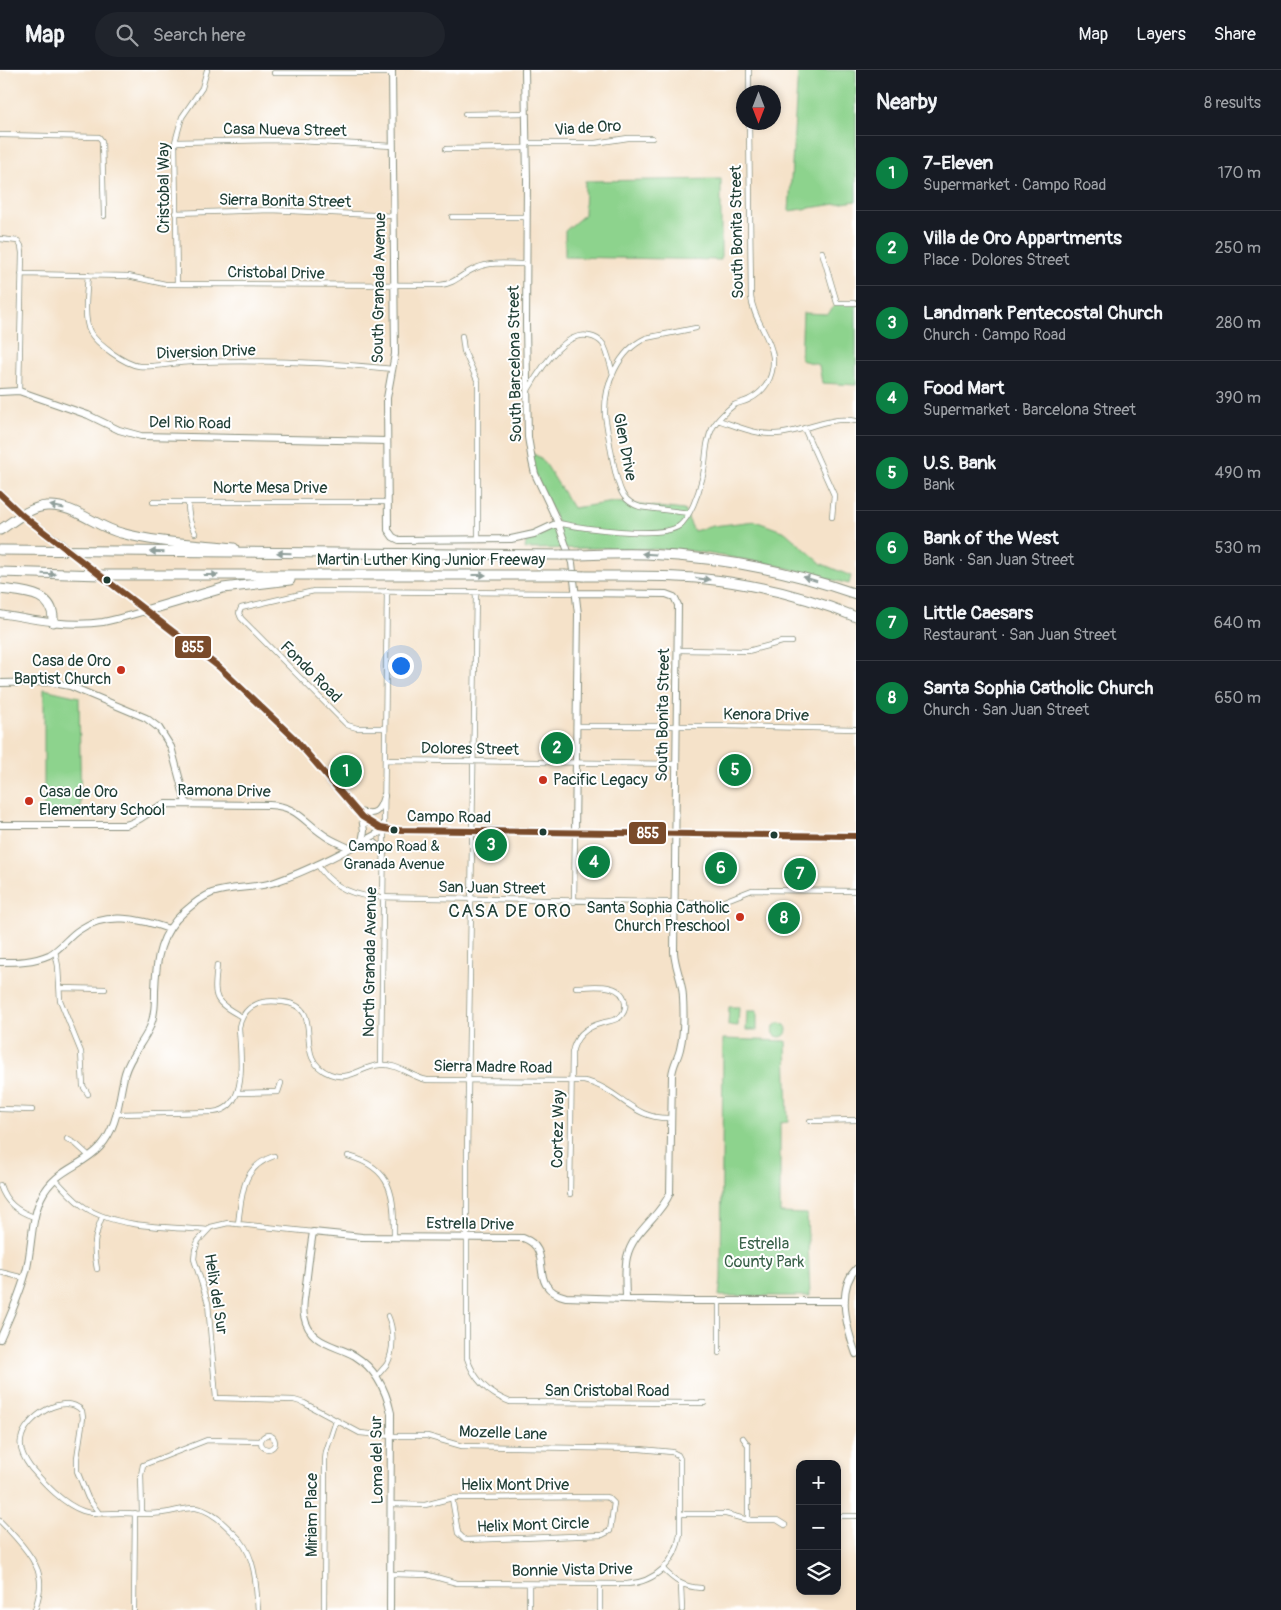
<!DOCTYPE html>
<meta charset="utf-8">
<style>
body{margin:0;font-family:Pangolin,sans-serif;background:#20242c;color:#f1f3f6}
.controls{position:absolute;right:15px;bottom:15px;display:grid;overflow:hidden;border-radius:10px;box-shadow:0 2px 8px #0003}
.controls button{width:45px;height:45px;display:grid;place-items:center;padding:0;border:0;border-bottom:1px solid #363941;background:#171b24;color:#f1f3f6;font:25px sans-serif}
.compass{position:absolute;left:736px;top:15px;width:45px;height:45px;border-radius:50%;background:#171b24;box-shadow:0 2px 8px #0003;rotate:180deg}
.you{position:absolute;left:400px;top:595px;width:18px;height:18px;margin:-12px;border:4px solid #fff;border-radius:50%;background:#1a73e8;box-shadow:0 0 0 8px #1a73e833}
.badge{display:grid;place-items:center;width:32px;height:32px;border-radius:50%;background:#0b8043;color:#fff;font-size:16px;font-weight:700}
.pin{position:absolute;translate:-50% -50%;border:2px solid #fff;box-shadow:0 1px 5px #0006}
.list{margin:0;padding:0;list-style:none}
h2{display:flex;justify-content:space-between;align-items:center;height:65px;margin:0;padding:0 20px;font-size:21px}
h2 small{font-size:16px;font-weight:400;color:#9ea1a6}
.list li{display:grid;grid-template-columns:32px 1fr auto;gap:15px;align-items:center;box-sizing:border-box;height:75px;padding:0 20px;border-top:1px solid #363941}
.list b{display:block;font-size:19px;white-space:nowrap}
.list p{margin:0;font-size:16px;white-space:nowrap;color:#9ea1a6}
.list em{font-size:16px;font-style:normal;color:#9ea1a6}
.icon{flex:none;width:28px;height:28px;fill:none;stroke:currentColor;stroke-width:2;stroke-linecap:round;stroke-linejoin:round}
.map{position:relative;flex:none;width:856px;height:1540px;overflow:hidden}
header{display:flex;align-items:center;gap:30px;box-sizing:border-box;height:70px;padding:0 25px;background:#171b24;border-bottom:1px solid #363941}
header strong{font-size:24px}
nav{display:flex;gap:28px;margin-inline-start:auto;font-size:18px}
.search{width:350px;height:45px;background:#20242c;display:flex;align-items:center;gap:12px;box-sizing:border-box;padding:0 18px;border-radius:28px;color:#9ea1a6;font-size:19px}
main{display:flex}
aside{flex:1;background:#171b24}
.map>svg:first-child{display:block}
.green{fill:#8dd38d;stroke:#568860}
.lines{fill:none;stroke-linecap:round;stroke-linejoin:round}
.street-casing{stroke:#8a907e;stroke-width:6}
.secondary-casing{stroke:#8a907e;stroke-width:8}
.highway-casing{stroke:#8a907e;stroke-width:11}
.street{stroke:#fff;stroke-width:4.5}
.secondary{stroke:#fff;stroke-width:6}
.highway{stroke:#fff;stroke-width:9}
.secondary-bridge-casing{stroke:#8a907e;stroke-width:8;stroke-linecap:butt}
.highway-bridge-casing{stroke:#8a907e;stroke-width:11;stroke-linecap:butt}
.secondary-bridge{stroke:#fff;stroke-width:6}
.highway-bridge{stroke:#fff;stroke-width:9}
.bus-1-casing{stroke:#fff;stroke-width:10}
.bus-1{stroke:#7a4b2a;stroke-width:6}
.oneway{fill:#8f9e9a}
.bus-dot{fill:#1f3d34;stroke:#fff;stroke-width:2}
.poi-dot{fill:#c8321e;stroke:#fff;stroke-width:2}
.labels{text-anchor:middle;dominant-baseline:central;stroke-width:4;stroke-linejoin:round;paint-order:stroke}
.bus-label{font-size:15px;fill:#1f3d34;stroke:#fff}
.street-label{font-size:16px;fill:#1f3d34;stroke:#fff}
.poi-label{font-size:16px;fill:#1f3d34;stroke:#fff;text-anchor:end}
.park-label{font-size:16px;fill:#3a624a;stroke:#fff}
.quarter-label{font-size:19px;letter-spacing:1px;fill:#1f3d34;stroke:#fff}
.line-badge{stroke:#fff;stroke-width:2}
.badge-label{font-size:14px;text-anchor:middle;font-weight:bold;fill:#fff}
</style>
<header>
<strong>Map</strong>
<div class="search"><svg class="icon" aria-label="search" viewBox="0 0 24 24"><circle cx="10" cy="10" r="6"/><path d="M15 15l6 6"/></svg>Search here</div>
<nav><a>Map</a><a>Layers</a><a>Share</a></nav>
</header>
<main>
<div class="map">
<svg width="856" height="1540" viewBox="0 0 856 1540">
<rect width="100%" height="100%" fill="#fff"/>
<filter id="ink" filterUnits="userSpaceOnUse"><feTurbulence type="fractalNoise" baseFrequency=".02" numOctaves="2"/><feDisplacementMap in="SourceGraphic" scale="10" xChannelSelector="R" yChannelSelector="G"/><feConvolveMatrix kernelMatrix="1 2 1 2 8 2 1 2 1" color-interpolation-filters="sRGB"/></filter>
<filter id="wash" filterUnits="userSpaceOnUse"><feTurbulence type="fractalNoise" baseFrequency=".0096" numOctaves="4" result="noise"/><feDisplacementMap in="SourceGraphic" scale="20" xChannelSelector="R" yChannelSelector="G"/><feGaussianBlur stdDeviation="1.12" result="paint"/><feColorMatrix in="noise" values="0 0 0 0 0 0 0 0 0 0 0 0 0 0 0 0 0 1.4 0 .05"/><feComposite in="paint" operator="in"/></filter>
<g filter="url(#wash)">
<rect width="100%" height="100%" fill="#f5e2c9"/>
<path class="green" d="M798,0h58v131l-67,10z
M721,109v81l-156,-3v-26l19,-16 1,-34z
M837,233h19v82l-34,-2 -3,-18 -18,-5 2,-47 25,1z
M530,382l9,5 8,9 26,42 41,-6 70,8 10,21 19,-5 42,-5 30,11 37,32 29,12 -2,8 -78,-20 -85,-14 -86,-2 -75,1 2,-13 31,-13 -23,-49z
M44,619l35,8 2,120 -37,-2z
M729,937h10l-1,19 -10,-1z
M747,941h10v19h-11z
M773 960a7 7 0 1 1 14 0a7 7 0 1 1-14 0Z
M723,969l63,2 2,81 -8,1v90l27,1 3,82h-91l2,-17z"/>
</g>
<g filter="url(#ink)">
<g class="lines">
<g class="street-casing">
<path id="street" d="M749,0v22
M274,3h118
M465,44l60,-1
M0,65l99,2 3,4 2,75
M175,72l106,-2 112,6
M526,73h69l33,-5h24
M446,79l80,-1
M175,143l96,-3 123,6
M452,147h75
M0,169l18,2 3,5 1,7 -3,138
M822,182l15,51h19
M21,204l107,2 37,8 275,1c15,-1 23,-12 36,-17 16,-7 34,-4 51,-4
M88,205c-1,15 -5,44 2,57 7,12 34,32 49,34 14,2 37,-4 53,-4 66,-2 134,0 201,7
M177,214l-2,-142 7,-25 20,-29 5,-18
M462,266l2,15 14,31v158
M528,320c11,-19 36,-60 61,-54 5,1 11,4 14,8 5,8 7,21 10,30
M718,350c18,6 38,15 57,14 28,-1 53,-19 81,-13
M804,358l30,67 -2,22
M153,432h235
M188,432c0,11 1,21 7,31
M689,443l-49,-6c-6,-2 -12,-5 -16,-11 -9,-11 -16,-64 -19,-81 -1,-30 13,-64 41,-77l50,-10
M558,453c23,5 103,16 121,3 11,-8 20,-34 23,-47 5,-16 2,-36 11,-52 4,-7 14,-17 21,-22 4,-2 10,-3 14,-5 17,-8 26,-23 25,-43 -2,-20 -20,-38 -22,-60l-2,-175
M476,523l-9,563v202c7,22 22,36 43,44l194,1
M678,580l70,1 34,-9h10
M576,656h149l131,3
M385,658h-28l-10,-3 -106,-107 -2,-5 2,-5 73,-17 262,2
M385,690l291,4
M317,794c12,20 32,30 55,33l347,6 33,-13 104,1
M574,832l1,-70
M55,881l3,15 2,34 21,52 2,34 5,8
M217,895c-3,34 -5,35 25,52
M60,918l45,1
M381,995l6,-474
M238,1023l40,-1 3,-9
M0,1039l32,1
M118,1044l95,-2c37,-3 27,-59 26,-85 2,-10 8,-19 18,-23 8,-4 18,-3 26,-2 46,5 6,56 47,72 19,8 32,-8 50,-9 17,-2 31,12 47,15l157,1c36,7 47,39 87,37
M810,1051l46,-1
M67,1069l9,5 13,12
M348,1086c46,12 46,41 46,81
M55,1109c10,10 19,22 31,29 31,20 85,19 121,22
M0,1115c6,18 17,26 34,32
M570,1124l2,-141c3,-16 14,-26 30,-30 6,-2 13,-2 18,-6 4,-4 6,-9 5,-14 -2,-22 -34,-16 -49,-16
M238,1154c4,-29 3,-57 36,-68
M313,1162l-85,-9 -17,4 -13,14 -3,9 -1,9 14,44 8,95 78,2 10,3 56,30 31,3h36l35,10 178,3 32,3 6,3 2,4v75c-4,28 -24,48 -53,50l-170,-1 -29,-8 -37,-1
M97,1199c-4,-21 -3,-32 5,-52
M0,1202l24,6
M719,1231v52
M377,1306c3,-4 7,-8 10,-12 7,-13 7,-35 1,-48
M261 1372a7 7 0 1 1 14 0a7 7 0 1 1-14 0Z
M743,1368l5,7v75
M391,1434l34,1 27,-7 153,-1 4,1 5,5 -4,28 -8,4 -137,5 -7,-7 -6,-35
M99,1443l-11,-15 -11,-27v-13l6,-40 -1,-7c-17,-20 -58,7 -61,29 -2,10 4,20 10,28 14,16 32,36 52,43 11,4 26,2 38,2 13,0 28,2 41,0 12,-1 23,-6 34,-5 12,2 21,9 29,17 5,5 11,10 16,16 15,19 15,46 17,69
M142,1443l-1,-38 2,-10 64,-25 54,1
M680,1444h46l22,6h29l8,5
M837,1446h19
M0,1451c12,12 36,37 39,54 3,12 -1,24 -4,35
M663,1499c12,12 20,18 38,19
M529,1514v26
M681,1515l1,25
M134,1540l1,-97
M324,1540l1,-150 1,-8 10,-31
M600,1540v-26"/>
</g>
<g class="secondary-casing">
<path id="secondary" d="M392,0l3,284 -8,44 1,132 5,7 6,3 112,-1 23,-5 24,-11
M525,0l2,109 -1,145 2,113 4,24 3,13 23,49 14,40 6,51 -3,218
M0,322l19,-1 69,24 31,15 22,6 246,5
M0,424l22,21 33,24
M109,512l110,85 75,71 63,74 15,12 12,6 472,6
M576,523l90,1 8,3 4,8 -4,347c1,16 9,30 9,46 1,16 1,35 -3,51 -2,9 -7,16 -8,26l-2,118c-10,24 -37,38 -43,64 -3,13 -1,29 -1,42
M0,544c34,6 69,13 103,8 15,-3 28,-7 42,-11
M0,613l48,-1 22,4 76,32 13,10 12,19 15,56
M359,742c17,4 21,-1 25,-16
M0,755h125c16,-3 25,-16 40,-21l104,1c28,1 34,16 55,30 8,6 17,9 25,13
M362,772l2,-11 -2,-14
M362,773h13l9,9
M0,892c17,0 33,0 49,-7 12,-6 19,-18 30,-25 27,-19 62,-11 90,-1
M856,1199c-20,20 -9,61 0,85
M0,1269c10,-23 21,-46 27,-71 5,-23 4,-48 14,-70 14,-29 41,-31 59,-51 19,-21 18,-48 25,-74 5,-17 18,-30 25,-46 5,-12 5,-25 5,-37 1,-31 5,-57 29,-78 9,-8 18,-15 28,-19 20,-7 43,-4 63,-11 38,-13 74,-33 109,-52
M390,1540l1,-197c-5,-23 -15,-44 -36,-57 -21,-12 -45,-11 -51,-40 -2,-10 1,-21 2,-31 2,-18 4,-35 7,-53l49,5 161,1c34,12 1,49 43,59l119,4h160"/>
</g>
<g class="highway-casing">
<path id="highway" d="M0,460c14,-9 29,-23 47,-24 27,-2 49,21 74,27 36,10 76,11 113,15
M0,480l561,5
M580,485c22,-1 44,-2 66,-1 72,3 142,16 210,40
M0,502l102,3h462
M584,506c37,0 75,-1 112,2 55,5 109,18 160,39
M0,519c22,3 55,2 53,33
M145,541l78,-23 67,-8"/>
</g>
<use href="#street" class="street"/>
<use href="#secondary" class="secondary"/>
<use href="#highway" class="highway"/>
<g class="secondary-bridge-casing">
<path id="secondary-bridge" d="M55,469l54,43"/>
</g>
<g class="highway-bridge-casing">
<path id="highway-bridge" d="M561,485h19
M564,505l20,1"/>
</g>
<use href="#secondary-bridge" class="secondary-bridge"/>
<use href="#highway-bridge" class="highway-bridge"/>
<g class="bus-1-casing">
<path id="bus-1" d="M0,424l22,21 197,152 75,71 68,79 18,11 11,2 465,6"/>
</g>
<use href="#bus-1" class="bus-1"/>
</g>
<defs><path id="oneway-solid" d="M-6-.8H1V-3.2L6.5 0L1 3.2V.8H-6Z" transform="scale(1.25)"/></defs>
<g class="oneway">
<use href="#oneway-solid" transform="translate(57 437) rotate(-168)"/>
<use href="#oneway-solid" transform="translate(157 482) rotate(-179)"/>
<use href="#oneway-solid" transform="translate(284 483) rotate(-179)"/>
<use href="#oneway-solid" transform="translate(649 484) rotate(-177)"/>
<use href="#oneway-solid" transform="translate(49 504) rotate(1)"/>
<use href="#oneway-solid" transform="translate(211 505)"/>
<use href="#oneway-solid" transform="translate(479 505)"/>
<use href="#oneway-solid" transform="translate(703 509) rotate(7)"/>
<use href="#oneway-solid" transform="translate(810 509) rotate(-163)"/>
</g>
</g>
<g class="bus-dot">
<circle cx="107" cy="510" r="4.5"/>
<circle cx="394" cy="760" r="4.5"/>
<circle cx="543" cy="762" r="4.5"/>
<circle cx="774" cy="765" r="4.5"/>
</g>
<g class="poi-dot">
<circle cx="121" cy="600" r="5"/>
<circle cx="543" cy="710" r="5"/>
<circle cx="29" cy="731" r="5"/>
<circle cx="740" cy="847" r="5"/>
</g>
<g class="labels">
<g class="bus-label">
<text x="394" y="776">Campo Road &amp;<tspan x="394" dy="18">Granada Avenue</tspan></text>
</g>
<g class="street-label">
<text transform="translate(588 58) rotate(-4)">Via de Oro</text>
<text transform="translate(285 60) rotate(1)">Casa Nueva Street</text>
<text transform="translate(164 118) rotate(-90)">Cristobal Way</text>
<text transform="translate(285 131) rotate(1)">Sierra Bonita Street</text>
<text transform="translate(737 162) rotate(-91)">South Bonita Street</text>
<text transform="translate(276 203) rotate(1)">Cristobal Drive</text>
<text transform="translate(379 218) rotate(-89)">South Granada Avenue</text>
<text transform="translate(206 282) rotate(-2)">Diversion Drive</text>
<text transform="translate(515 294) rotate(-91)">South Barcelona Street</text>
<text transform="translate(190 353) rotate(1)">Del Rio Road</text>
<text transform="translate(625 377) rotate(79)">Glen Drive</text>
<text x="270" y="418">Norte Mesa Drive</text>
<text x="431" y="490">Martin Luther King Junior Freeway</text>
<text transform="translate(311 602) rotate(45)">Fondo Road</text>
<text transform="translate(663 645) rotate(-89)">South Bonita Street</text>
<text transform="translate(766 645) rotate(1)">Kenora Drive</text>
<text transform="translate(470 679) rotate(1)">Dolores Street</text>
<text transform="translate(224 721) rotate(1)">Ramona Drive</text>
<text transform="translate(449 747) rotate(1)">Campo Road</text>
<text transform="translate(492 818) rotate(1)">San Juan Street</text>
<text transform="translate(370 892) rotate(-89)">North Granada Avenue</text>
<text transform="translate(493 997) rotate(1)">Sierra Madre Road</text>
<text transform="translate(558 1059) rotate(-89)">Cortez Way</text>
<text transform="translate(470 1154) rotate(1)">Estrella Drive</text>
<text transform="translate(216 1224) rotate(81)">Helix del Sur</text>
<text x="607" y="1321">San Cristobal Road</text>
<text transform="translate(503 1363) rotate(2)">Mozelle Lane</text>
<text transform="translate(377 1390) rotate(-91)">Loma del Sur</text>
<text x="515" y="1415">Helix Mont Drive</text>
<text transform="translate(312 1445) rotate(-90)">Miriam Place</text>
<text transform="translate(533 1455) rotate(-2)">Helix Mont Circle</text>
<text transform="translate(572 1500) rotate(-1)">Bonnie Vista Drive</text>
</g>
<g class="poi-label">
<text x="111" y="591">Casa de Oro<tspan x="111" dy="18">Baptist Church</tspan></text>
<text x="553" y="710" text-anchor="start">Pacific Legacy</text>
<text x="39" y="722" text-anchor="start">Casa de Oro<tspan x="39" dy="18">Elementary School</tspan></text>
<text x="730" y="838">Santa Sophia Catholic<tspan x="730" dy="18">Church Preschool</tspan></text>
</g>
<g class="park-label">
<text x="764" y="1174">Estrella<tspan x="764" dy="18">County Park</tspan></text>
</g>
<g class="quarter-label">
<text x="510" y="841">CASA DE ORO</text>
</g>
</g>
<g class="line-badge">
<rect x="174" y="565" width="38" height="24" rx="5" fill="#7a4b2a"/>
<rect x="628" y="751" width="39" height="24" rx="5" fill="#7a4b2a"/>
</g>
<g class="badge-label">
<text x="193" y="582">855</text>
<text x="648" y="768">855</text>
</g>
</svg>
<div class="controls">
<button>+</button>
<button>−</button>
<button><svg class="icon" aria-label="layers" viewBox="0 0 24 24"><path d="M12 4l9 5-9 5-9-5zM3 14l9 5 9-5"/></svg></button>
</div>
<svg class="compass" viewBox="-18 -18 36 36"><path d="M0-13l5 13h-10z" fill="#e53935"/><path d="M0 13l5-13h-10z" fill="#9ea1a6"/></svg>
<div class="you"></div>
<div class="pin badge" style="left:346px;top:701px">1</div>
<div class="pin badge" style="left:557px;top:678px">2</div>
<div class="pin badge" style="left:491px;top:775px">3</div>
<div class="pin badge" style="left:594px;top:792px">4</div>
<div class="pin badge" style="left:735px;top:700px">5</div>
<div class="pin badge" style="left:721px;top:798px">6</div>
<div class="pin badge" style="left:800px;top:804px">7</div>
<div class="pin badge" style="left:784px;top:848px">8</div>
</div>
<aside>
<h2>Nearby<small>8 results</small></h2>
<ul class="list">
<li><span class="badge">1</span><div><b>7-Eleven</b><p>Supermarket · Campo Road</p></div><em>170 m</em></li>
<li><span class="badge">2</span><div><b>Villa de Oro Appartments</b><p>Place · Dolores Street</p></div><em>250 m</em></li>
<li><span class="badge">3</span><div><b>Landmark Pentecostal Church</b><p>Church · Campo Road</p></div><em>280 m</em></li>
<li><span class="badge">4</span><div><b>Food Mart</b><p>Supermarket · Barcelona Street</p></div><em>390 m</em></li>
<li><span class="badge">5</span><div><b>U.S. Bank</b><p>Bank</p></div><em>490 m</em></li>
<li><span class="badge">6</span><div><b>Bank of the West</b><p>Bank · San Juan Street</p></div><em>530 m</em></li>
<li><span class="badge">7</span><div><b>Little Caesars</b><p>Restaurant · San Juan Street</p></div><em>640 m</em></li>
<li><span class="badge">8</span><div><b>Santa Sophia Catholic Church</b><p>Church · San Juan Street</p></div><em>650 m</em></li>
</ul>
</aside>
</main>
